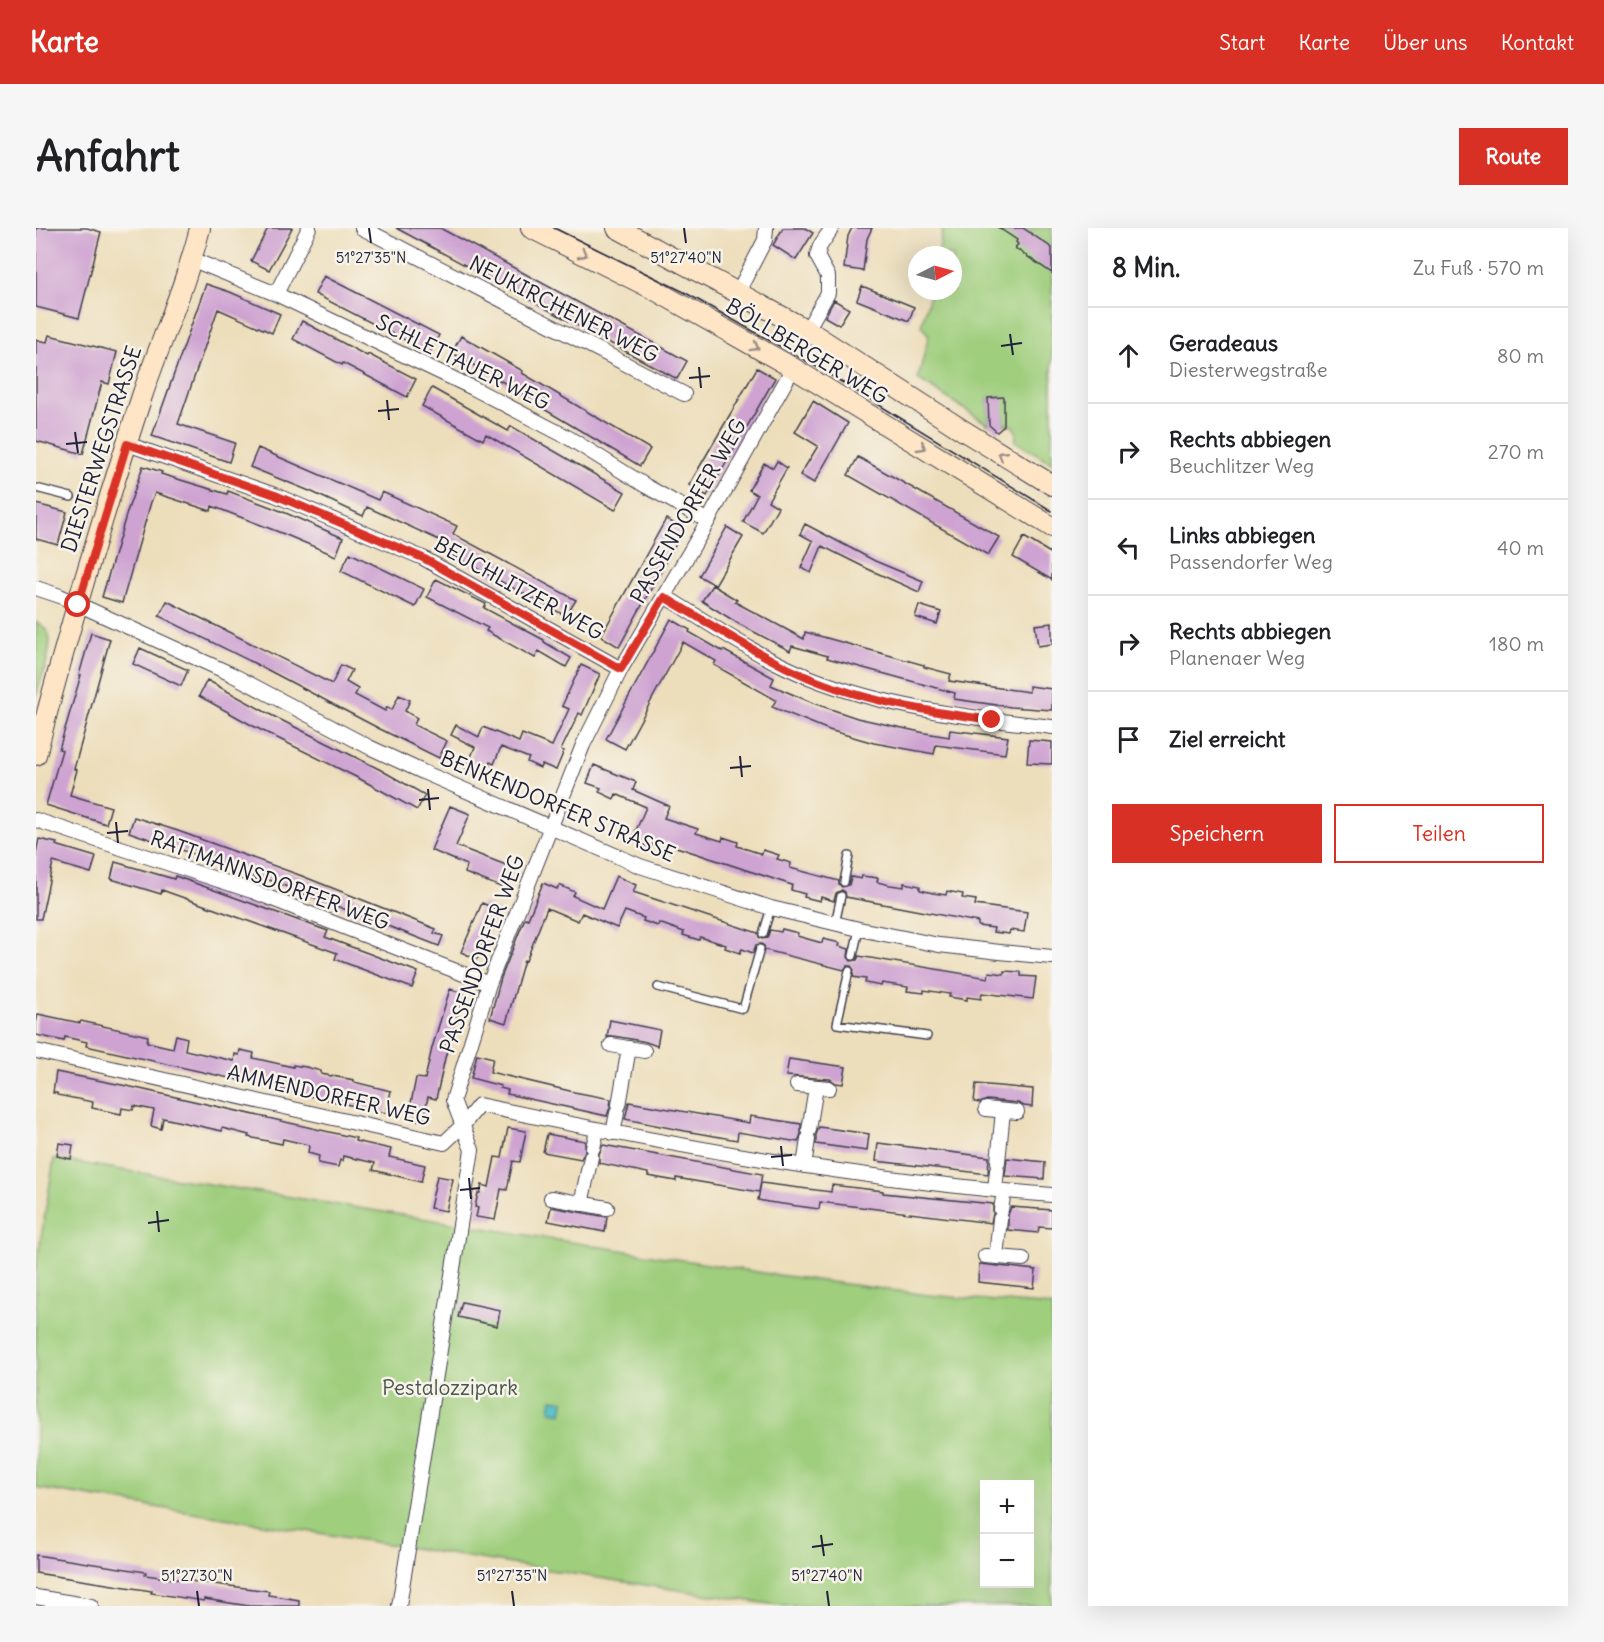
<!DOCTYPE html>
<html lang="de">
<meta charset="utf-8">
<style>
body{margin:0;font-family:Delius,sans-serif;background:#f6f6f6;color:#202124}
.controls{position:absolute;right:18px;bottom:18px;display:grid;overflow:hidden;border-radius:0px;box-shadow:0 6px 24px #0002}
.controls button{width:54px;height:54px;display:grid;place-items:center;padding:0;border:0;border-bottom:2px solid #e0e0e0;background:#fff;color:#202124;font:30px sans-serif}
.compass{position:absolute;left:872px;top:18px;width:54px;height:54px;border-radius:50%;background:#fff;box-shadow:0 6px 24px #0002;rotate:84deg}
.stop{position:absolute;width:18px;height:18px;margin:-14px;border:4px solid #d93025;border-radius:50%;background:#fff}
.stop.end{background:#d93025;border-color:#fff;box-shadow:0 2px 6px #0008}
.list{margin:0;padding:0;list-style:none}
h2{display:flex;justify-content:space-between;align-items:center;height:78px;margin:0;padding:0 24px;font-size:26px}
h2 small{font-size:20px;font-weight:400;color:#757577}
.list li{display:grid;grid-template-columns:39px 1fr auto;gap:18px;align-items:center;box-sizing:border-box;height:96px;padding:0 24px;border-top:2px solid #e0e0e0}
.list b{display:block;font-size:22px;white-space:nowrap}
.list p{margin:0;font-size:20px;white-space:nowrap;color:#757577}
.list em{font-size:20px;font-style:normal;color:#757577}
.actions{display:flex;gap:12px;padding:18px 24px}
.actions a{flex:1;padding:14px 0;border:2px solid #d93025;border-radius:0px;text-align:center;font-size:21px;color:#d93025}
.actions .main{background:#d93025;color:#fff}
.icon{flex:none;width:33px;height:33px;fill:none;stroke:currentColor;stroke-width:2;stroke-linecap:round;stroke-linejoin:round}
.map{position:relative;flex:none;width:1016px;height:1378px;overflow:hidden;border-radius:0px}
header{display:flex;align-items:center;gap:36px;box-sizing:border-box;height:84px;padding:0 30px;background:#d93025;color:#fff}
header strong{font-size:28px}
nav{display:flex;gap:33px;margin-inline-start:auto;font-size:21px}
.intro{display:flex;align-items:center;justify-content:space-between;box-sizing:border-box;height:144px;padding:0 36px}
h1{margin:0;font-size:42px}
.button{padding:15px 27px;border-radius:0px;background:#d93025;color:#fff;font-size:21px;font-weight:700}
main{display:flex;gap:36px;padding:0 36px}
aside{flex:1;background:#fff;border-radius:0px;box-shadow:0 6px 24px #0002}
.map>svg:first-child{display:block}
.green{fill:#9fce7d;stroke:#60785c;stroke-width:1.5;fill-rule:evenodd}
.water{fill:#52c0c8;stroke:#3a7182;stroke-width:1.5}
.building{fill:#cea3d2}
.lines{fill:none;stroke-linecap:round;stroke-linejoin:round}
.lane-casing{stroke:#403e4e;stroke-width:10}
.street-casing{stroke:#403e4e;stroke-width:16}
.secondary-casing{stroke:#403e4e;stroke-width:22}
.lane{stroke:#fff;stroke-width:7}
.street{stroke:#fff;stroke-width:14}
.secondary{stroke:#fde5c5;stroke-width:20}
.tram{stroke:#22223b;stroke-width:1.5}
.oneway{stroke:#9a8d87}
.route{stroke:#d93025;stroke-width:8}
.ticks{fill:none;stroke:#22223b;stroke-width:2}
.labels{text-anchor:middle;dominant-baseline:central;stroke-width:5;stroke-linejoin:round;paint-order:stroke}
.street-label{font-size:21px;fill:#22223b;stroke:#f7f3e8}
.park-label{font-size:21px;fill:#48564f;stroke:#f7f3e8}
.ticks-label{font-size:15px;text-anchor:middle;fill:#22223b;stroke:#f7f3e8;stroke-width:5;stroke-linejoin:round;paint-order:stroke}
</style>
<header>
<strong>Karte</strong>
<nav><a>Start</a><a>Karte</a><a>Über uns</a><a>Kontakt</a></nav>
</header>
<div class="intro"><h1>Anfahrt</h1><a class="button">Route</a></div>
<main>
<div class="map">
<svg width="1016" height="1378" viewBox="0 0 1016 1378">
<rect width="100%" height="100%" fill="#f7f3e8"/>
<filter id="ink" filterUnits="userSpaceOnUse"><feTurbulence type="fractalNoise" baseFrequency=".0167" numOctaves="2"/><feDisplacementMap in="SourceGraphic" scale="12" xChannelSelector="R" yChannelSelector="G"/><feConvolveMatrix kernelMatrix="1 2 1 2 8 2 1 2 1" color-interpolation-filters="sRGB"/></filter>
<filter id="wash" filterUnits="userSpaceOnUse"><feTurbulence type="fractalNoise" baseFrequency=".008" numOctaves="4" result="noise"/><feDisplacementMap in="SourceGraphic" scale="24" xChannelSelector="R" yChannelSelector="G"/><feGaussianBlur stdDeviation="1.35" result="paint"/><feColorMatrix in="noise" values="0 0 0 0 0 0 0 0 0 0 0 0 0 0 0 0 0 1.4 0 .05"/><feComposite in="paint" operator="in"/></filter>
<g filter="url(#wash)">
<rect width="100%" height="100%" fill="#eddebb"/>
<path class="green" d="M907,0h109v235l-37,-22c3,-7 1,-14 -6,-17l-5,1 -1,-28 -15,1 1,27 -71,-46 11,-44 -8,-9 10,-35h22v-36h-15z
M0,394c6,3 11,7 13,13 4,13 -9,48 -13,61z
M18,931l716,115 158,21 124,11v300h-269l-177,-27 -570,-91v-220zM948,1256h45v100h-45z"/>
<path class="water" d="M516,1171l12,2 -2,12 -12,-2z"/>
<g id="blocks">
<path class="building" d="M0,0h51l14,4 -22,86 -43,-11z
M232,0h24l-23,42 -18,-9z
M360,0h44l247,133 -10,18z
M747,0h22l8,5 -17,27 -23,-15z
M816,0h20l-5,11 -4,32 -19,-3 4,-32z
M963,0h24l29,20v25l-37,-25 3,-4 -2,-2 1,-2z
M288,48l115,59 -9,18 -115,-59z
M170,56l24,8 50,22 -8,19 -54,-24 -13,37 -27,78 57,19 -6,19 -77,-26z
M826,58l52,21 -5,14 -52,-21z
M798,72l15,9 -10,16 -14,-8z
M266,93l65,35 1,-2 48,25 -9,18 -64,-34 -1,2 -49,-26z
M13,107l68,17 -8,32 -7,-2 -19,72 -47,-13v-101l11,2z
M425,108l62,35 -1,2 128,76 -10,17 -113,-67 2,-2 -77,-44z
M721,140l18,10 -68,118 -18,-11z
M396,160l76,43 3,-5 114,66 -10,18 -129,-76 -3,6 -61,-34z
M968,169v29l-7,6 -8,-7 -1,-27z
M777,173l35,22 -34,60 -14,-8 18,-29 -23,-14z
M222,220l120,52 4,-8 75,34 -4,8 123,66 -10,16 -113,-60 4,-8 -90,-41 -4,9 -51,-24 -62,-25z
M822,229l141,80 -11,18 -140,-80z
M741,233l10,7 -19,33 10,6 -15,26 -20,-11 14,-27 -8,-5 15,-27 9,5z
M107,238l19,6 -1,2 66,20 1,-3 53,20 62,27 -7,18 -52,-22 -72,-28 -1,5 -56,-18 -4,9 -29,101 -20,-6 25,-85z
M0,276l31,8 -9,33 -22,-6z
M630,291l18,10 -65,118 -18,-11z
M769,296l70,37 48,20 -4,11 -49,-22 -48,-24 -11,27 -10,-5 12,-27 -13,-7z
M691,299l16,10 -28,48 -16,-9z
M988,309l28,17v26l-39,-23z
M314,325l74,36 -9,18 -74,-36z
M400,351l50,25 -2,4 60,32v2l27,16 -5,9 -27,-16 -4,7 -49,-27 2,-3 -61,-31z
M676,357l25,15 -2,2 69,37 1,-7 119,33v2l27,7 -2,7 80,11v-6l23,3v21l-41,-3 -57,-8 1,-6 -128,-35 1,-2 -36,-10 -2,5 -51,-27 -37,-23z
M131,373l165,83 9,-19 11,5 -6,12 12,7 -3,6 30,16 2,-4 5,3 7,-15 11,5 -5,11 12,7 -3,7 33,16 -8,17 -59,-29 -114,-60 -107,-53z
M883,377l22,7 -4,12 -22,-7z
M635,391l19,11 -1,2 33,19 1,-1 51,28 -3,7 42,18 44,15 68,15 24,4 1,-7 58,7 -3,17 -69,-9 -2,9 -60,-11 -45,-13 -57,-23 4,-7 -62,-35 2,-4 -33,-19 -58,107 -19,-10z
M1016,395v21l-14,2 -3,-21z
M55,405l19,6 -36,130 3,1 -7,25 41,12 -5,17 -60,-19 16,-55 -3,-1 22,-74h-2z
M104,420l48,22 -7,16 -48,-22z
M545,437l19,9 -18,41 -3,-2 -18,37 3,1 -8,19 -14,-6 -2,4 -13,-6 2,-4 -28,-11 -7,17 -4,-2 -6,15 -18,-8 9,-22 -24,-12 5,-10 23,12 4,-10 36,15 3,-8 30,12 17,-37 -7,-3z
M171,452l62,34 110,55 46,26 -8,15 -57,-31 -105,-52 -56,-31z
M993,512l23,2v22l-25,-1z
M558,537l42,17 -3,8 36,16 -5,12 34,11 -2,4 26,8 1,-4 15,5 -1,4 25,8 1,-4 16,5 -2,4 14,4 -1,5 49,13v3l3,3 7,-2 2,-8 10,2 1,-3 16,2 -1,4 13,3 14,2v-4l16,3v4l13,3 13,2 1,-4 16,3 -1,4 14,2 -1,5 52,7 -3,20 -14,-2 -1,4 -16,-2 1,-4 -16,-2v-4l-132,-25 -1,-5 -3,-2 -6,3 -2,8 -13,-4 -1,4 -16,-4 1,-3 -14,-4 1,-5 -137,-45 -4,8 -19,-8 14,-33 -30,-13 -2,5 -15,-7 2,-4 -14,-5z
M414,578l20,8 -14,32 58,22 -8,21 -41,-16 2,-8 -36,-15z
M98,589l44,14 124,45 134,53 -2,4 9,3 -4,10 -136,-53 -39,-15 -6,2 -4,-1 -2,-5 -123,-42z
M3,611l18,4 -1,2 40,12 -5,16 -38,-11 -12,57h-5v-66z
M79,634l59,17 1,-3 153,55 -3,6 93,35 -6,16 -77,-29 2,-6 -175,-63 -1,4 -50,-15z
M580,648l20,9 -3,7 125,41 1,4 3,2 5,-1 3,-8 11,2 1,-3 16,4 -1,3 25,7 1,-4 17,4 -1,3 10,3 -1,8 3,4 6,-1 2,-4 129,22 1,-6 15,2v-3l17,1v4l15,1 -3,22 -51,-6 -1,6 -14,-2v3l-18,-3 1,-3 -26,-4v3l-17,-2 1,-4 -26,-4 -1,3 -16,-3 1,-4 -13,-2 1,-7 -3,-4h-4l-3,4 -79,-20 -1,-4 -3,-2 -5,1 -3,8 -11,-4 -2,4 -15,-5 1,-3 -26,-8 -1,3 -16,-5 1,-3 -25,-9 -1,3 -15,-5 1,-3 -19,-7 -8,17 -35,-15 -4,8 -31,-13 -21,53 -2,-1 -18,63 -16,-5 11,-40 24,-60 3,1 15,-36 14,6 2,-4 16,7 -2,4 29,13z
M446,675l16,7 -21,49 -16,-7z
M414,761l14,5 -19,64 -9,41 -8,-2 -5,24 -15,-3 8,-40 9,1 7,-31z
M2,786l42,9 1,-2 67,15 -1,6 26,6 3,-13 11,3 -2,12 49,11 1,-7 4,1 1,-5 14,3 -1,5 40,9v-2l13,2 15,4v3l33,6v2l37,9 -5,22 -300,-67 1,-4 -22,-5 -1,4 -28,-6v-12z
M574,792l50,10 -3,16 -11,-4 -15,-3 -18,-3 -6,1z
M441,826l16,4 -3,14 84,20 37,7 -1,8 -3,9 -100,-22 1,-4 -8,-2 1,-2 -30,-8z
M753,831l57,8 -3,17 -7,-1 -6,-4 -44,-3z
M20,844l71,14 229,52 -1,3 36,8 -2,8 36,8 -4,17 -48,-12 2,-7 -32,-7 -1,5 -2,-1 -2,7 -20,-4 1,-7 -11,-3 1,-8 -26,-6 -1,5 -34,-7 1,-2 -27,-7v3l-59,-13 -2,11 -10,-3 3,-16 -20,-4 -1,4 -11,-2 -1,6 -29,-6 1,-6 -36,-7v-2h-4z
M940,856l57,5 -1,18 -8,-1 -6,-3 -31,-3 -7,3 -6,-1z
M593,874l120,21 1,-7 51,8v10l-3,8 -60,-10 -1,8 -52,-9 -60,-12z
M783,899l50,7 -2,17 -51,-7v-9z
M472,900l18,3 -6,31 -7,-1 -6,29 -6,-1 -6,31 -19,-3 2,-9 -3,-1 3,-14h2l2,-8 7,2 6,-30 7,1z
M511,906l38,7v10l-4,8 -38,-7z
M23,915l14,2 -2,14 -14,-3z
M842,915l111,14 -1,17 -112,-13z
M567,917l159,29 -3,18 -83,-14v3l-28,-5v-3l-49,-10v-9z
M971,930l38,4 -1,17 -39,-3z
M401,948l16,3 -7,32 -16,-3z
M725,955l70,9 1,-7 51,6v2l110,11v10l-2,9 -171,-21 -1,7 -51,-7 -10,-2z
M515,979l56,10 -2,15 -57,-11z
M975,979l41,3v18l-13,-1 -1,6 -30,-3v-15z
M943,1036l57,6 -2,18 -56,-6z
M426,1074l38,8 -3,16 -39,-9z
M0,1327l110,17 -1,3 22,3 102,13 -1,4 31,5v6h-50l-45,-7v2l-53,-8 1,-2 -116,-18z"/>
</g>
</g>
<g filter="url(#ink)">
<use href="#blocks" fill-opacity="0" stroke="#403e4e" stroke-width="1.5"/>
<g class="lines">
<g class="lane-casing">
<path id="lane" d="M0,260l35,9
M808,654l5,-26
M799,696l6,-28
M727,706l8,-26
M817,728l6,-27
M813,743l-12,53 90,12
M622,759l85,22 17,-60"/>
</g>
<g class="street-casing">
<path id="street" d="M326,0l322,166
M155,31l85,35 197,94 96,50 77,48 62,35
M702,64l27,-52 1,-12
M240,66l33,-66
M771,102l21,-37v-17l-11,-20 3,-10 12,-18
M91,216l148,51 148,63 198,111
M0,360l24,8 171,78 138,73 54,25 217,94 131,42 88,21 80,16 61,7 52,5
M628,368c48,29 95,62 147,82 79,31 158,39 241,49
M0,592l216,71 237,93
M575,817l33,6
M0,823l408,92 19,-18 16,-20c189,40 380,75 573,90
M761,857l32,3
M583,877l10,-57
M950,881l31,3
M773,902l7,-43
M577,905l4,-20
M557,920l4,-18
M962,934l5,-51
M768,938l4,-27
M959,962l2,-20
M515,970l56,10
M545,976l10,-47
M965,982l3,-19
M949,1028l38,3
M960,1029l4,-38
M0,1369l55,9
M363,1378l73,-456 -19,-50 36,-116 94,-239 38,-76 87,-148 85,-153"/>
</g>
<g class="secondary-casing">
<path id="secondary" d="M495,0l122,61 140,79 259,159
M581,0l190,102 157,101 88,54
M0,527c31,-121 67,-240 106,-359 19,-56 44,-111 58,-168"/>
</g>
<use href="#lane" class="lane"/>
<use href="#street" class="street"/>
<use href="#secondary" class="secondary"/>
<path class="tram" d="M518,0l130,64 83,47 55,31 230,141"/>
</g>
<defs><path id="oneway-chevron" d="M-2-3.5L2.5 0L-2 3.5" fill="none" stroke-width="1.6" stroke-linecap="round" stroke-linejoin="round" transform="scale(1.5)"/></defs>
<g class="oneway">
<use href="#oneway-chevron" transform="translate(547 26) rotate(27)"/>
<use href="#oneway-chevron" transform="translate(719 119) rotate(29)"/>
<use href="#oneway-chevron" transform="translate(886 219) rotate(31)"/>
<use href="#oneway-chevron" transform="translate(966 227) rotate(-148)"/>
</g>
</g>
<g class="lines" filter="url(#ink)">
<path class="route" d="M42,377l49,-161 148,51 148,63 198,111 43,-72c36,21 72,44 110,64 67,37 143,49 218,59"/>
</g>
<path class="ticks" d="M333,0l2,15M648,0l2,15M974,106l3,21M965,118l21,-3M663,139l2,21M653,150l21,-2M351,172l2,20M342,183l21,-2M39,204l3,21M30,216l21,-2M704,528l2,21M694,540l21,-2M392,561l2,21M383,572l20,-2M80,594l2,21M71,605l21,-2M745,918l2,20M735,929l21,-2M433,950l2,21M424,962l20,-2M121,983l2,21M112,995l21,-3M785,1307l3,21M776,1319l21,-3M161,1363l2,15M476,1363l2,15M791,1363l2,15"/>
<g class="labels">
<g class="street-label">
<text transform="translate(528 81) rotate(27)">NEUKIRCHENER WEG</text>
<text transform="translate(771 123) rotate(31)">BÖLLBERGER WEG</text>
<text transform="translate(427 134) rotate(26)">SCHLETTAUER WEG</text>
<text transform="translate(65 221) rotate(-72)">DIESTERWEGSTRASSE</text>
<text transform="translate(652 283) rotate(-60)">PASSENDORFER WEG</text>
<text transform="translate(483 360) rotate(29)">BEUCHLITZER WEG</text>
<text transform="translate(522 578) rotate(23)">BENKENDORFER STRASSE</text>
<text transform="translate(234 652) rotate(20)">RATTMANNSDORFER WEG</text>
<text transform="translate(446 726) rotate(-70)">PASSENDORFER WEG</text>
<text transform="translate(293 867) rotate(13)">AMMENDORFER WEG</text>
</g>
<g class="park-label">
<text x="414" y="1159">Pestalozzipark</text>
</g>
</g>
<g class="ticks-label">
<text x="335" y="35">51°27'35"N</text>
<text x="650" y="35">51°27'40"N</text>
<text x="161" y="1353">51°27'30"N</text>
<text x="476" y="1353">51°27'35"N</text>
<text x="791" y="1353">51°27'40"N</text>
</g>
</svg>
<div class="controls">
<button>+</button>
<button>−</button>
</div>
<svg class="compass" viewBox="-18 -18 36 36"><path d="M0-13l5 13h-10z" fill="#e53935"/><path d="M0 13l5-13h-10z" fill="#757577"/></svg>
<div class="stop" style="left:42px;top:377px"></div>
<div class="stop end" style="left:956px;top:492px"></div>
</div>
<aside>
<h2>8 Min.<small>Zu Fuß · 570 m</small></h2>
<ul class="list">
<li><svg class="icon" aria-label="ahead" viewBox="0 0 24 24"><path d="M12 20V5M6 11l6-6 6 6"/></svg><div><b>Geradeaus</b><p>Diesterwegstraße</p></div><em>80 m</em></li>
<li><svg class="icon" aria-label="right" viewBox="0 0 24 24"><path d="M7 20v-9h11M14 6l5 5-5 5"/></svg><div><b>Rechts abbiegen</b><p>Beuchlitzer Weg</p></div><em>270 m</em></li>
<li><svg class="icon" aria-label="left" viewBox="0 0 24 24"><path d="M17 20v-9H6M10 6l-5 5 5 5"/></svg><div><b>Links abbiegen</b><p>Passendorfer Weg</p></div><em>40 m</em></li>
<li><svg class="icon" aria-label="right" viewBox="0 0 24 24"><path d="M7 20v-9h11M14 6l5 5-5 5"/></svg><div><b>Rechts abbiegen</b><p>Planenaer Weg</p></div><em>180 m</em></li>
<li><svg class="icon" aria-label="arrive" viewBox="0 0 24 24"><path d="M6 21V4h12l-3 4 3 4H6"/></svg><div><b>Ziel erreicht</b></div></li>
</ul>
<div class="actions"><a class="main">Speichern</a><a>Teilen</a></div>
</aside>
</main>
